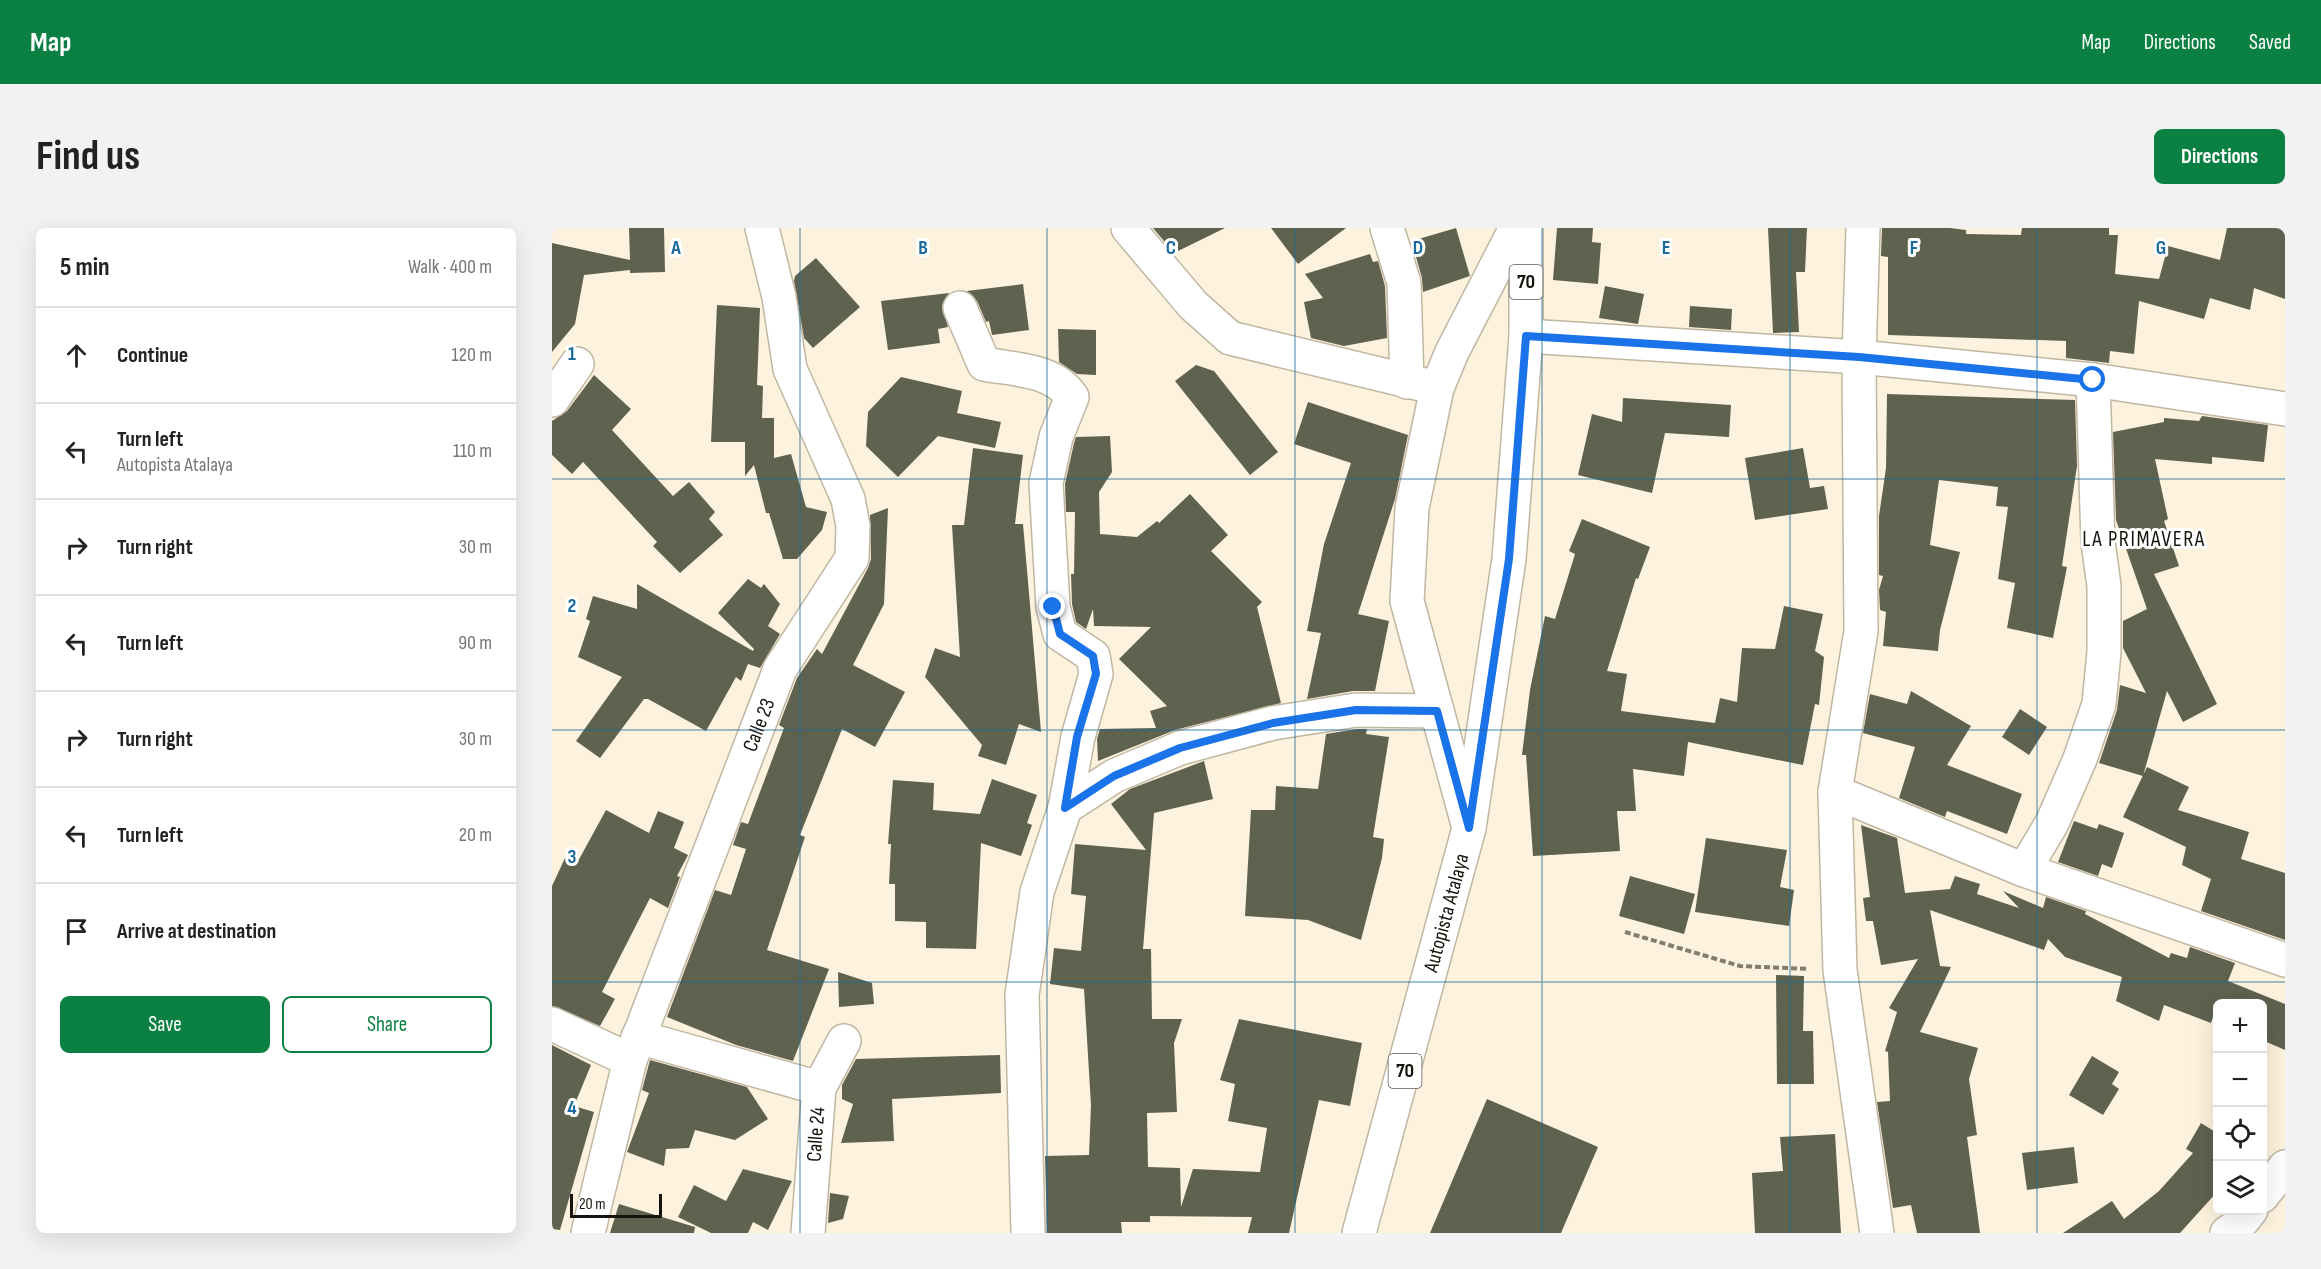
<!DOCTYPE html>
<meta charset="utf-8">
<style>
body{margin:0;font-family:"Sofia Sans Condensed",sans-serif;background:#f2f2f2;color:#222}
.controls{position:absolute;right:18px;bottom:18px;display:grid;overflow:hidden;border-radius:9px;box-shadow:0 6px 24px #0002}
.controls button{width:54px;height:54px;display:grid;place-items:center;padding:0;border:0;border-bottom:2px solid #e0e0e0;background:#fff;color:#222;font:30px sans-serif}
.scale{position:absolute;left:18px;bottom:15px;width:92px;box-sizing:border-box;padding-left:6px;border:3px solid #17140d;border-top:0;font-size:16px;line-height:21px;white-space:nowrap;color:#17140d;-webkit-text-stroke:4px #fff;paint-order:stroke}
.stop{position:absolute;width:18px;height:18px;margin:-14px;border:4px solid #1a73e8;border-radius:50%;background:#fff}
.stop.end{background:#1a73e8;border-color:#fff;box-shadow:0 2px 6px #0008}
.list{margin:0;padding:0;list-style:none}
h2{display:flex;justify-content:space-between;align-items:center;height:78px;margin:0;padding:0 24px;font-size:26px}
h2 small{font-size:20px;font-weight:400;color:#767676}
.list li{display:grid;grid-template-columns:39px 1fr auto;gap:18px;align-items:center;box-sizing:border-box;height:96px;padding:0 24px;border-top:2px solid #e0e0e0}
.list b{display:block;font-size:22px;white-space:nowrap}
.list p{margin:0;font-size:20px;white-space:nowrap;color:#767676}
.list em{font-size:20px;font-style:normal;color:#767676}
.actions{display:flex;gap:12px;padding:18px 24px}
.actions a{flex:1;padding:14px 0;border:2px solid #0b8043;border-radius:9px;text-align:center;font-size:21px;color:#0b8043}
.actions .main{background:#0b8043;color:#fff}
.icon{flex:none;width:33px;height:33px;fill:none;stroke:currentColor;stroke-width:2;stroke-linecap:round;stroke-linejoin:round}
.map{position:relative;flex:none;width:1733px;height:1005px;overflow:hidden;border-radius:9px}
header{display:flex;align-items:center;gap:36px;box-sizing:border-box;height:84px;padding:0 30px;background:#0b8043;color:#fff}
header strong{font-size:28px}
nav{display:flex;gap:33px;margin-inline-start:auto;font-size:21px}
.intro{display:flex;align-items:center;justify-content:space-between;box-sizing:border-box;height:144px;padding:0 36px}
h1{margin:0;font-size:42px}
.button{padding:15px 27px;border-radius:9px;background:#0b8043;color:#fff;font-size:21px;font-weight:700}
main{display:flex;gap:36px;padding:0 36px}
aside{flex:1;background:#fff;border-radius:9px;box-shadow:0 6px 24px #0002}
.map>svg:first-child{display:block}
.building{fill:#5e624f}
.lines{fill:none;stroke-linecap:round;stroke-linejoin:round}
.minor-casing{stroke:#c0b7a3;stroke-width:36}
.major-casing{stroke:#c0b7a3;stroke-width:36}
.path{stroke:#837d6f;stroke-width:4;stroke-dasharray:6 3;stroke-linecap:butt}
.minor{stroke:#fff;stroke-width:33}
.major{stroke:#fff;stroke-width:33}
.route{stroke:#1a73e8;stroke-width:8}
.grid{fill:none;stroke:#1b6a9c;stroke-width:1.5;stroke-opacity:0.55}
.labels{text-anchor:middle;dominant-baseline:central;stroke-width:6;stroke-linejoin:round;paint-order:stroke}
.shield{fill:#fff;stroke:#5d5a56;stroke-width:1.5}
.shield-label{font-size:20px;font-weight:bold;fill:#17140d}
.street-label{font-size:21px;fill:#17140d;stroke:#fff}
.neighbourhood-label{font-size:22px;letter-spacing:1.5px;fill:#17140d;stroke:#fff}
.grid-label{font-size:20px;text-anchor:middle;font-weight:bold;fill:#1b6a9c;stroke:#fff;stroke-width:6;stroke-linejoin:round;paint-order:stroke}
</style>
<header>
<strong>Map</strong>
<nav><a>Map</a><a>Directions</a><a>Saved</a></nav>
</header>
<div class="intro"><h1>Find us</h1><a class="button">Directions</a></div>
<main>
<aside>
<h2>5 min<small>Walk · 400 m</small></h2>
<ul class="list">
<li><svg class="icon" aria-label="ahead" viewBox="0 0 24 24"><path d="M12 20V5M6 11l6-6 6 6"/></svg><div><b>Continue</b></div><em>120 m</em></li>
<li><svg class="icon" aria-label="left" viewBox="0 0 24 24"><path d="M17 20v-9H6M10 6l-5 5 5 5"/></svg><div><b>Turn left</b><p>Autopista Atalaya</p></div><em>110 m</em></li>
<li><svg class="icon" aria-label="right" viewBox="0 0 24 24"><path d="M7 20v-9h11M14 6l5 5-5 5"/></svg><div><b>Turn right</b></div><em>30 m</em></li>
<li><svg class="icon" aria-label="left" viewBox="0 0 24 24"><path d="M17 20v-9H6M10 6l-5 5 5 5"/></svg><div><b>Turn left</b></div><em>90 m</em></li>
<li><svg class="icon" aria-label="right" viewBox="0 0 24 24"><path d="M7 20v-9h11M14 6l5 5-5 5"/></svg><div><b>Turn right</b></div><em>30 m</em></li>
<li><svg class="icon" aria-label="left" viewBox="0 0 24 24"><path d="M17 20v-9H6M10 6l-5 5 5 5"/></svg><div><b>Turn left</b></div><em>20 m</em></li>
<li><svg class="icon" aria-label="arrive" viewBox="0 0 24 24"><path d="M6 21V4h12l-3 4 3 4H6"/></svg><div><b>Arrive at destination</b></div></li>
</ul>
<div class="actions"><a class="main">Save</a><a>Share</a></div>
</aside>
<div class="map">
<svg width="1733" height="1005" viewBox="0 0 1733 1005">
<rect width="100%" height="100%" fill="#fcf2dd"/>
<path class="building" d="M77,0h35l1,44 -35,1v-3l-46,5 -9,49 -23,28v-109l78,17z
M601,0h72l-51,25z
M719,0h75l-48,36z
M904,0l14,48 -47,16 -1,-14 -8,-28 4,-1 -3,-9z
M1005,0h36l-1,14 9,1 -3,41 -45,-4z
M1216,0h39l-2,44h-9l3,60 -26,1z
M1330,0h68l16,2v4l55,1 1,-7h87v7h9l-3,39 44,5 9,-33 52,14 7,-32h58v71l-31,-11 -4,22 -40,-12 -6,21 -65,-18 -5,53 -24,-3 -1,12 -43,-5v-17l-178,-6v-78l-7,-1z
M818,26l3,8 5,-1 7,25 2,52 -43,8 -33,-8 -7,-36 19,-4 -18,-24z
M264,30l44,49 -47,41 -9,-10 -10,-57 1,-5z
M471,56l6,46 -37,5 -3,-14 -3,1 -9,-21 -10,-10z
M1053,58l39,8 -6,30 -39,-6z
M397,65l-7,12 6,22 -10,2 2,14 -52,7 -7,-49z
M165,77l43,3 -3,77 6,1 -1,32h12v40l17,-4 15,53 21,5 -5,18 -25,29h-14l-14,-46h-3l-12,-48 -9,11v-34h-34z
M1138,78l42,3 -1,21 -42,-3z
M506,101l38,1v45l-19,-1 -18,-12z
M644,137l18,6 64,81 -28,23 -75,-94z
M42,147l37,34 -19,21 61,66 16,-14 26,30 -6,7 14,16 -43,38 -27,-27 4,-4 -74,-80 -11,12 -20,-19v-34l15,-10z
M349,149l61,14 -5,22 44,9 -6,26 -57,-12 -40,41 -32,-31 2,-34z
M1335,166l188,6 2,66 -15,100 5,1 -14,71 -46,-10 8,-45 -17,-4 10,-72 -12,-1 2,-19 -59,-7 -9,65 30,7 -20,78 -2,21 -55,-5 3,-34 -6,-2 -1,-20 4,-14 -4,-1v-59l7,-48z
M1071,170l108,7 -2,32 -64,-4 -13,60 -74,-18 14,-61 30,8z
M756,174l100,33 -13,64 -37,115 31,7 -14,70h-22l-46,8 14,-66 -14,-2 17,-87 27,-81 -57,-19z
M1650,188l66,9 -4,37 -52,-5v7l-57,-5 13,60 -4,2 15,45 -25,8 63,130 -34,18 -16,-31 -24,85 -44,-13 18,-53 3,-25 26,8 -23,-45v-27l24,-12 -31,-89 -3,-88 51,-10v-4l35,3z
M558,208l2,36 -13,20 1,42 37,3 20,-16 2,2 31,-29 38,41 -17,16 51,51 -5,5 24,96 -106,27 -77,31 -1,-22 3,-10 56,-1 -6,-17 17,-5 -48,-47 32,-32 -57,-1 -1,-17 -7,20 -10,-7 -4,-18 -1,-30h3l1,-62h-9l-1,-28 9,-41 2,-6z
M421,220l50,7 -8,69h8l18,208 -22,-8 -13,41 -28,-9 4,-11 -57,-68 10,-29 25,9 -8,-132h12z
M1251,220l7,40 14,-2 4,23 -73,11 -10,-62z
M336,280l-4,96 -31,61 52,27 -30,55 -33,-18 -42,106 5,2 -38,113 62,19 -36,92 -57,-16 -69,-28 48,-127 16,5 15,-46 -13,-4 8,-23 7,2 36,-96 -5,-3 18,-47 20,-29 5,5 46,-86 3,-9 -1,-44z
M1030,291l68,28 -12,32 -2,-1 -29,93 20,3 -6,37 94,12 5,-25 17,4 5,-54 33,1 9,-43 39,8 -8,37 9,6 -5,48 -4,-1 -12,61 -115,-23 -4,34 -51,-7 3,42h-19l3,40 -87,5 -7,-101h-4l8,-65 15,-74 10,3 20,-65 -6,-3z
M196,351l13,9 3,-4 16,20 -12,22 12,8 -20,34 -12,-4 -7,17 -5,-4 -30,54 -58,-32h-4l-44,59 -24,-17 46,-64 -44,-20 12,-36 -4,-2 7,-23 44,13v-25l116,67 1,-2 -36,-36z
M1359,463l60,35 -24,39 75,29 -15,40 -60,-23 -2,6 -46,-19 16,-51 -52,-14 7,-39 37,10z
M1468,481l27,18 -18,28 -27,-18z
M805,501h10l-1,5 23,3 -16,100 11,2 -2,19 -21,82 -53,-20 -63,-4 6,-106h24l1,-24 42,3 8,-55z
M652,533l9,38 -59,14 -11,136h8l1,70h30l-8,24 3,69 -30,1 1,54 32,1 1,39 12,-38 67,3 7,-44 -39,-7 7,-37 -15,-4 19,-61 123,24 -12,63 -31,-6 -30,133h-41l4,-16 -102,-1v6h-29l1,11h-75l-2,-77 44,-1 2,-50 -7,-116 -34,-5 4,-36 27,3 5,-55 -15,-2 4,-50 71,6 -35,-46 19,-15z
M1595,539l42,20 -11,23 71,22 -8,27 44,14v67l-84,-29 10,-32 -29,-14 4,-18 -63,-30z
M440,551l45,16 -10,28 5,2 -11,31 -40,-13 -5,106 -50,-1v-26l-31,-1v-37h-6l2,-40h-3l5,-64 41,3 -1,27 47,4z
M54,582l43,23 9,-22 26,11 -10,26 14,7 -11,21 3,1 -12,31 -18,-10 -48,94 13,7 -15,27 -48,-20v-120l13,-28 12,5z
M1522,593l23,8 2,-5 25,9 -12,35 -10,-4 -4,12 -40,-14z
M1309,597l36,13 8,55 45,-4 5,-13 25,8 -3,10 42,14 -16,-17 40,17 3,-11 40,14 -1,3 84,44 2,-5 16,5 3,-11 45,16 -7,18 57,23v46l-23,-10v-36h-45v15l-4,-2 -2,6 -47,-18 -5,16 -43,-20 6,-24 -57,-20 -17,-18 -4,11 -114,-40 10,56 11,1 -31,65 58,16 -9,31 8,56 -10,2 13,96h-63l-6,-28 -18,3 -16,-106 13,-1 -2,-49 -3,-1 12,-39 -8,-4 29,-49 -37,6 -8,-44h-7l-3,-23 7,-1z
M1154,610l81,12 -7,37 14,3 -5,36 -94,-14z
M1078,648l65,18 -11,40 -65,-18z
M286,744l34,11 2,21 -35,3z
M1224,747l28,1 -1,55h10l1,53h-37z
M0,817l39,20 -17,41 20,6 -34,118 -8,-1z
M448,827l1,38 -109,6 2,42 -53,2 12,-39 -11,-5v-14l14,-26z
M1540,828l27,16 -7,12 7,5 -16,26 -34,-20z
M98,832l97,27 21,32 -33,21 -40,-10 -6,18 -23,1 -2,17 -37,-14 22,-59 -7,-3z
M935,871l111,48 -37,86h-131z
M1649,895l16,10v59l-37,41h-117l49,-32 12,18 35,-28 34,-38 -7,-4z
M1283,906l6,99h-86l-3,-60 31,-2 -3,-34z
M1522,919l4,36 -51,7 -5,-37z
M191,941l49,12 -24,49 -15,-8 -5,11h-37l-33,-16 16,-32 32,16z
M278,965l19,3 -6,23 -15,4z
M67,976l76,23 -1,6h-84z"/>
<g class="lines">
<g class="minor-casing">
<g id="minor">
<path d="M576,0l65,77 37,33 207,50"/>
<path d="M835,0l17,55 3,99"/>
<path d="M1311,0l-4,129 2,274 -26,161 5,178 37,263"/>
<path d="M408,80l24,56c32,6 69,5 88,33l-16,40 -10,46 7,124 7,27 33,22 3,18 -18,63 -13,71 -28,84 -15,103 6,238"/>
<path d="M974,108l333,21 234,23 192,29"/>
<path d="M0,172l25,-36"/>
<path d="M1283,564l189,78 261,90"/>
<path d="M513,580l49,-32 66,-28 93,-25 83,-13 81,1"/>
<path d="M917,600l-62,-227 5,-93 25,-120 15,-36 64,-124"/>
<path d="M1472,642l28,-47 28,-64 19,-55 5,-52v-66l-6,-44 -5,-162"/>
<path d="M0,796l78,36"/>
<path d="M86,809l181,51"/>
<path d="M1710,968l23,-29"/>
<path id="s1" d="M36,1005l42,-173 150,-391 72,-111 1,-32 -5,-27 -58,-130 -11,-72 -17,-69"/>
<path id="s2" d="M256,1005l11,-145 25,-47"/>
<path d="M1675,1005l12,-8 12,-15"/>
</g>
</g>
<g class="major-casing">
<g id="major">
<path id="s3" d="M807,1005l110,-405 40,-269 17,-223v-108"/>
</g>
</g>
<path class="path" d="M1073,704l115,34 69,3"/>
<use href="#minor" class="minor"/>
<use href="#major" class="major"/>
</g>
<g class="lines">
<path class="route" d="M501,379l7,27 33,22 3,18 -19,63 -12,71 49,-32 66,-28 93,-25 83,-13 81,1 32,117 40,-269 17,-223 333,21 234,23"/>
</g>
<path class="grid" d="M248,0v1005M495,0v1005M743,0v1005M990,0v1005M1238,0v1005M1485,0v1005M0,251h1733M0,502h1733M0,754h1733"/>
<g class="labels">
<g class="shield">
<rect x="957.5" y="37" width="33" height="34" rx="4.5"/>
<rect x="836.5" y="826" width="33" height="34" rx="4.5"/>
</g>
<g class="shield-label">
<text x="974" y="54">70</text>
<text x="853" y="843">70</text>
</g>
<g class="street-label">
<text stroke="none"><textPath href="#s1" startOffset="537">Calle 23</textPath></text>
<text stroke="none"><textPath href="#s3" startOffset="332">Autopista Atalaya</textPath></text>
<text stroke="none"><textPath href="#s2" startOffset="99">Calle 24</textPath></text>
</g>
<g class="neighbourhood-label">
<text x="1592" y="311">LA PRIMAVERA</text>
</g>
</g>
<g class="grid-label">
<text x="124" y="26">A</text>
<text x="371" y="26">B</text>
<text x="619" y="26">C</text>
<text x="866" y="26">D</text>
<text x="1114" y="26">E</text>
<text x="1362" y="26">F</text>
<text x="1609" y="26">G</text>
<text x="20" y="132">1</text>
<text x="20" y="384">2</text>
<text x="20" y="635">3</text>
<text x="20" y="886">4</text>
</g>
</svg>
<div class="controls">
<button>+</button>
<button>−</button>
<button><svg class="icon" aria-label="locate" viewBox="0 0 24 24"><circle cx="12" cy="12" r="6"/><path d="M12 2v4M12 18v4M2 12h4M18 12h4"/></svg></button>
<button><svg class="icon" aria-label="layers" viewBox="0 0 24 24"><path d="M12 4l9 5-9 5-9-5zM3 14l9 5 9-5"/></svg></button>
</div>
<div class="scale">20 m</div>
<div class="stop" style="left:1541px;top:152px"></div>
<div class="stop end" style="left:501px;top:379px"></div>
</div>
</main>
